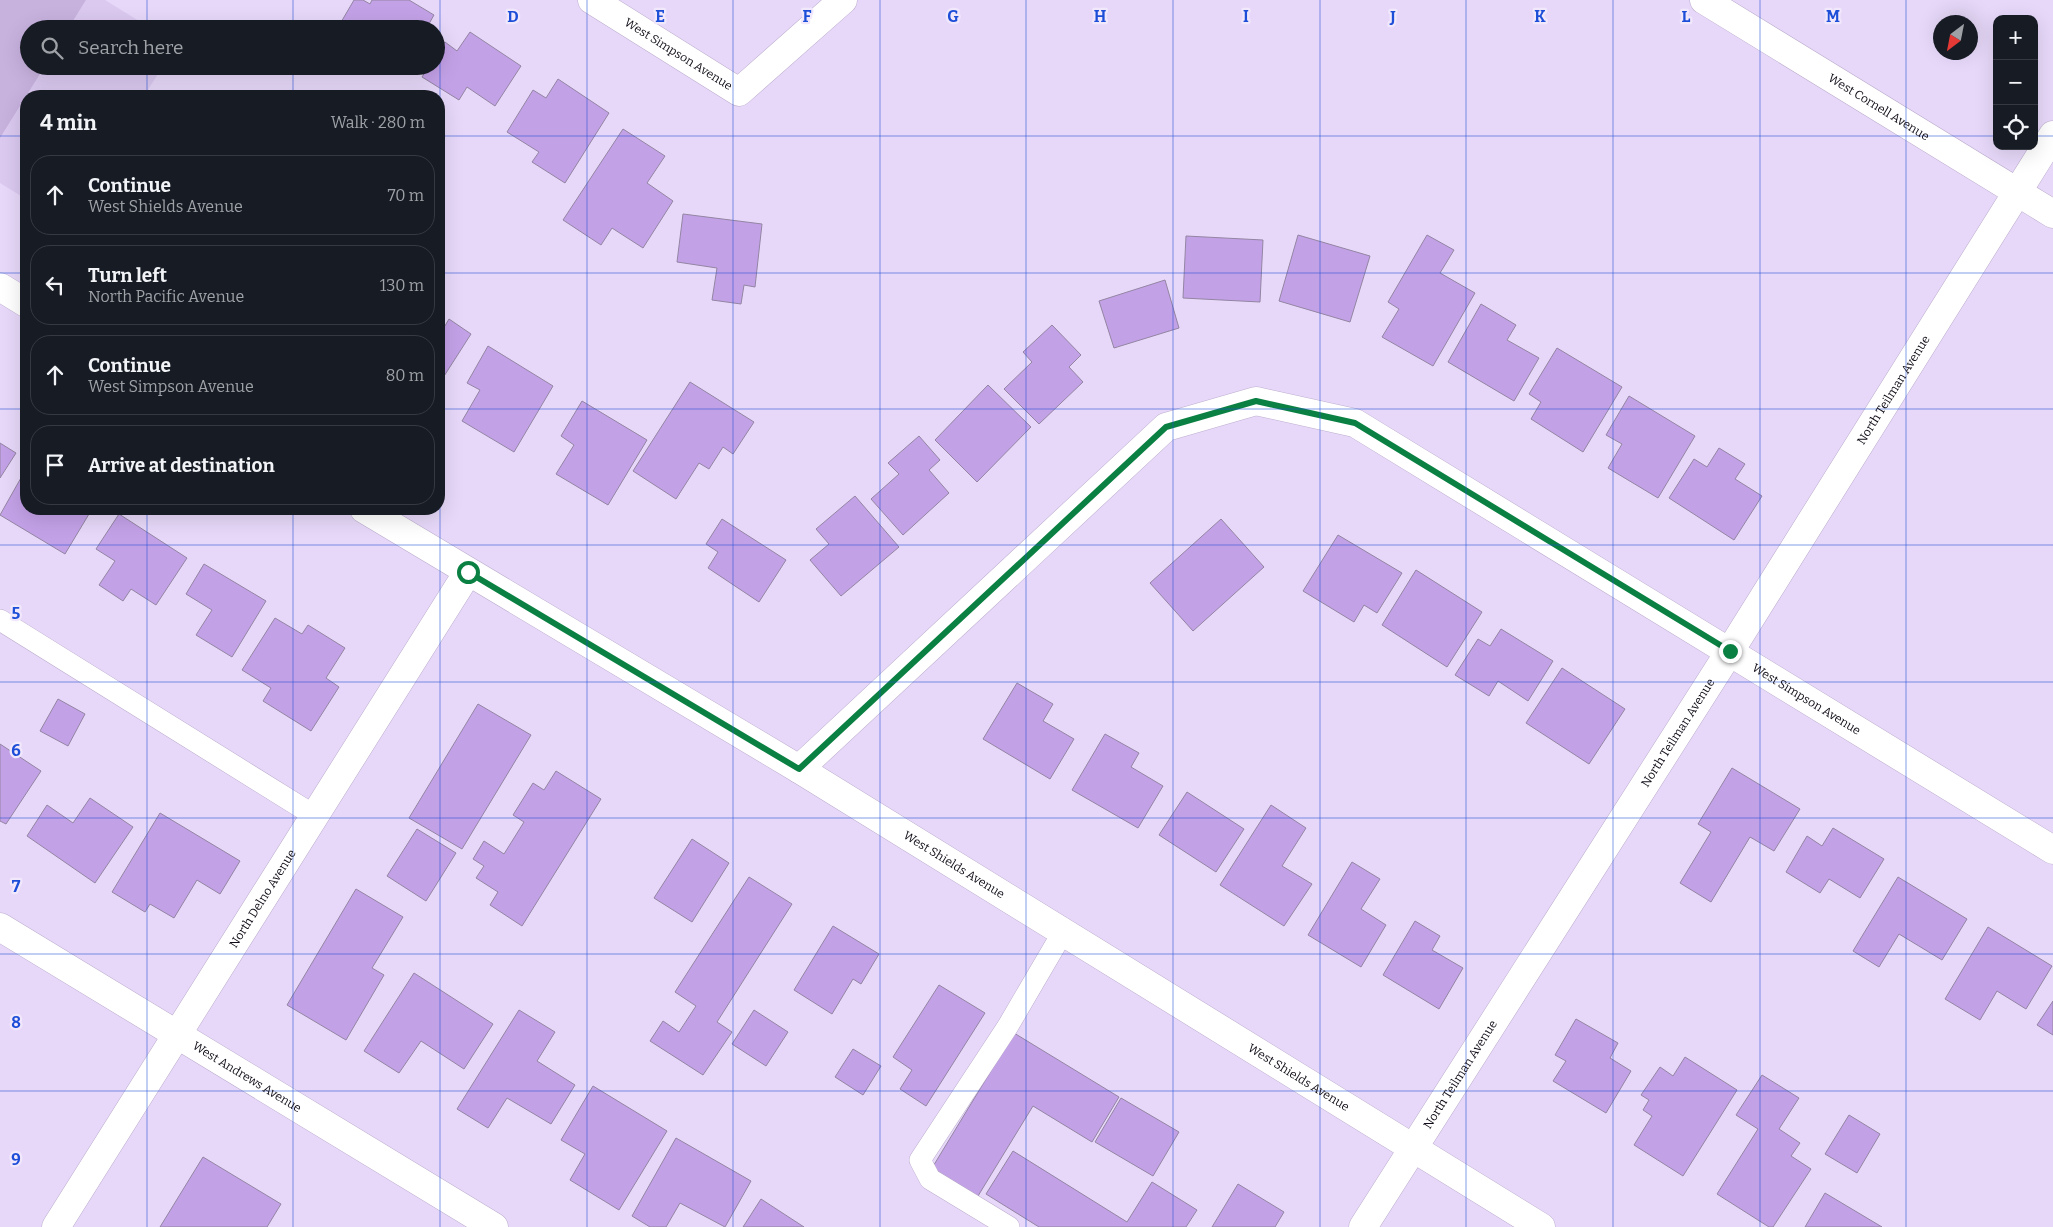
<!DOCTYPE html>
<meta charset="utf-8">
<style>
body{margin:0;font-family:Bitter,serif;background:#20242c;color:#f1f3f6}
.controls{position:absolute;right:15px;top:15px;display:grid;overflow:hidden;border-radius:10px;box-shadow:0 5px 20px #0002}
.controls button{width:45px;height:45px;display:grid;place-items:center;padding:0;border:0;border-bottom:1px solid #363941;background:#171b24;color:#f1f3f6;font:25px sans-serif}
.compass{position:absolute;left:1933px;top:15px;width:45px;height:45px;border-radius:50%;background:#171b24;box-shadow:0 5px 20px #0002;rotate:212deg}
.stop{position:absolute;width:15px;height:15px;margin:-11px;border:4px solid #0b8043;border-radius:50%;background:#fff}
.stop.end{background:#0b8043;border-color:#fff;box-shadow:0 1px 5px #0008}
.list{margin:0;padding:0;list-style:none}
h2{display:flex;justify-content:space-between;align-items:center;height:65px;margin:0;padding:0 20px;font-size:21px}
h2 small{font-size:16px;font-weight:400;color:#9ea1a6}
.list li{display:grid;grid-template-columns:32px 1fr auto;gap:15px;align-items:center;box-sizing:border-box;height:80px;margin:0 10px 10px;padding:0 10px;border:1px solid #363941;border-radius:20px}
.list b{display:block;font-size:19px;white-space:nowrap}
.list p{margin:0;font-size:16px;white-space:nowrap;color:#9ea1a6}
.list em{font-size:16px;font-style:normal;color:#9ea1a6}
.icon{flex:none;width:28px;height:28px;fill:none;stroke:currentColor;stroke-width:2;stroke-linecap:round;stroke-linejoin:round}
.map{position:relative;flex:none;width:2053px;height:1227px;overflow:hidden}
.search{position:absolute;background:#171b24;box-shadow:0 5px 20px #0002;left:20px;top:20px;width:425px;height:55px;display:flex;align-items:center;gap:12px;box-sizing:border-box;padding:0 18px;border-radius:28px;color:#9ea1a6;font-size:19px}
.panel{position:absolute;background:#171b24;box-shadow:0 5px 20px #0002;left:20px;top:90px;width:425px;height:425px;border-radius:20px}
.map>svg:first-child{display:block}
.built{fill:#dbc9f0}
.green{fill:#c7b2de}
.building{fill:#c3a1e7;stroke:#9385a3}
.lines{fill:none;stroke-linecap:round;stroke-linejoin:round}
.lane-casing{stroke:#bdaece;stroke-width:22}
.street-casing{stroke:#bdaece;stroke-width:29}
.secondary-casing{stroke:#bdaece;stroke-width:29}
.lane{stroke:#fff;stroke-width:21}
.street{stroke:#fff;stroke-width:28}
.secondary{stroke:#fff;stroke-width:28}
.route{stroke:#0b8043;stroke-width:6}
.grid{fill:none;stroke:#1d4ed8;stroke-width:1;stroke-opacity:0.55}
.labels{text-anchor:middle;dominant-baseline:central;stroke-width:4.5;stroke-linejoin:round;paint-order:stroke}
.street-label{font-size:12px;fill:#110c17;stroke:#f1e8fc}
.grid-label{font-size:16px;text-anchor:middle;font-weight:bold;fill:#1d4ed8;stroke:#f1e8fc;stroke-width:4.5;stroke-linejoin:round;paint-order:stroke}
</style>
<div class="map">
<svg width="2053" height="1227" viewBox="0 0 2053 1227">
<rect width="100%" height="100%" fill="#e7d8f9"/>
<path class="built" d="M86,0h19l47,29h-84z
M45,66h118l-19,30h-118v103l-26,-16v-45z"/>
<path class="green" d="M0,0h86l-18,29h-39v37h16l-45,72z"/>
<path class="building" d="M354,0h9l7,4 2,-4h37l25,15 -8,14h-89z
M470,32l51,34 -26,40 -28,-19 -8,13 -37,-23 7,-11h7v-11l9,-13 12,9z
M558,79l51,34 -44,70 -33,-21 7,-10 -32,-20 26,-42 13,8z
M623,129l42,27 -18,27 26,18 -30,47 -31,-20 -11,17 -38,-25z
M683,214l79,10 -7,63 -11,-2 -3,19 -29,-4 5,-32 -40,-6z
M1298,235l72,21 -20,66 -71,-21z
M1427,235l27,15 -14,23 35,20 -42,73 -51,-29 17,-28 -11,-7z
M1186,236l77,4 -3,62 -77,-4z
M1165,280l14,48 -65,20 -15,-47z
M1481,304l35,21 -9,15 32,18 -25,43 -66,-39z
M449,319l22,15 -32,50v-48z
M1052,325l29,30 -12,12 14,15 -44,42 -35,-35 28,-27 -9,-10z
M488,346l65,40 -39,66 -52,-31 18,-31 -13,-7z
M1557,348l65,39 -39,65 -52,-33 10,-17 -12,-8z
M690,382l64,40 -21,32 -10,-7 -14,22 -10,-6 -23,36 -43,-28z
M988,385l43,42 -54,55 -42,-42z
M1629,396l66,40 -37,62 -50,-30 14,-24 -16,-9z
M582,401l65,39 -39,65 -52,-31 18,-29 -13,-9z
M919,436l21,24 -11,10 20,23 -46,42 -32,-36 28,-25 -11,-11z
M0,443l16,10 -16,25z
M1719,448l26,16 -10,15 27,17 -28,44 -65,-42 25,-39 13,8z
M26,469v40h66l-27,45 -65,-39z
M855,496l44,51 -58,49 -31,-36 19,-16 -13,-15z
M119,514l68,44 -31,47 -25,-16 -8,12 -24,-16 16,-24 -19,-12z
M722,519l64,41 -27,42 -51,-34 10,-16 -12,-8z
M1221,519l43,48 -71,64 -43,-48z
M1338,535l64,38 -25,40 -13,-8 -10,17 -51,-31z
M204,564l62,37 -34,56 -36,-22 16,-25 -26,-16z
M1416,570l66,42 -35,55 -65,-42z
M275,618l27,16 6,-9 37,23 -19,30 13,9 -28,44 -48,-30 8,-13 -29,-18z
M1501,629l52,32 -25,40 -30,-20 -9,15 -34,-21 23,-36 12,7z
M1562,668l63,41 -36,55 -63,-41z
M1017,683l36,21 -10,17 31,18 -24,40 -67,-40z
M58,699l27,15 -17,32 -28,-15z
M478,704l53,31 -69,114 -53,-31z
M1105,734l34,19 -8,14 32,19 -25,42 -66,-38z
M0,744l41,27 -35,53 -6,-3z
M1732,768l68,41 -26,42 -24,-14 -39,65 -31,-19 31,-51 -13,-8z
M556,771l45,28 -79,127 -32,-21 8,-13 -22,-14 8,-12 -11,-7 11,-18 20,13 20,-32 -11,-7 20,-32 11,7z
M1187,792l57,37 -28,43 -57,-37z
M90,798l43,29 -38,56 -68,-47 20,-31 26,18z
M1271,805l35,23 -24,38 30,18 -28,42 -64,-41z
M160,813l80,48 -20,33 -23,-14 -23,38 -24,-14 -5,8 -33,-20z
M1833,828l51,31 -24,39 -31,-19 -9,14 -34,-21 21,-36 15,10z
M417,829l39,24 -30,48 -39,-25z
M692,839l37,24 -37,59 -38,-24z
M1352,862l28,17 -19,30 25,16 -25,42 -53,-32z
M749,877l43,27 -75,118 15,10 -29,43 -53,-34 13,-20 16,11 17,-26 -21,-14z
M1898,877l69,42 -25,41 -43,-26 -20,33 -26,-16z
M356,889l47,28 -31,51 12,7 -38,65 -59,-35z
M1415,921l25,15 -8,14 31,18 -24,41 -56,-34z
M833,926l46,28 -18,30 -8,-5 -21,35 -38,-24z
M1988,927l64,39 -26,43 -29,-18 -17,29 -35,-21z
M414,973l79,51 -29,45 -43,-28 -22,32 -35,-22z
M939,985l46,28 -59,93 -26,-17 12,-19 -19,-13z
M2053,1001v34l-16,-10z
M519,1010l36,22 -18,29 38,24 -24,39 -44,-26 -19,30 -31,-19z
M754,1010l34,22 -22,34 -34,-22z
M1576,1019l42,24 -8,15 21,13 -25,42 -53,-32 13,-20 -11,-6z
M1014,1033l105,64 -27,45 -59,-36 -55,90 -46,-28z
M853,1049l28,17 -18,29 -28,-18z
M1685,1057l52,33 -54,86 -49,-31 18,-29 -9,-6 6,-10 -8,-5 19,-28 13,9z
M1762,1075l37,23 -20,31 21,14 -9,13 20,13 -38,58h-4l-52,-33 41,-65 -22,-14z
M593,1086l74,45 -48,79 -49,-30 15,-26 -24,-14z
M1121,1098l58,34 -26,44 -58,-34z
M1849,1115l31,19 -23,39 -32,-19z
M676,1138l75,43 -26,46 -45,-24 -14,24h-16l-18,-11z
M1013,1151l114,71 25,-40 45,28 -11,17h-147l-53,-33z
M203,1157l78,47 -14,23h-107z
M1238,1184l46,28 -9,15h-63z
M1825,1193l57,34h-77z
M761,1199l43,28h-61z"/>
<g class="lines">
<g class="lane-casing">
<path id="lane" d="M0,620l315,196
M1009,1227l-79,-48 -10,-19 88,-134 55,-94"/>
</g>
<g class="street-casing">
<g id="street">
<path id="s1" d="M592,0l147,92 104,-92"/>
<path id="s2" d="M1704,0l349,214"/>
<path id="s3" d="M799,769l367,-342 90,-26 99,22 698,427"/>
<path id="s4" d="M0,927l494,300"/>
<path id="s5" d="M56,1227l412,-655"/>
<path id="s6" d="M1363,1227l367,-576 323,-516"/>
</g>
</g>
<g class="secondary-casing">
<g id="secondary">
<path d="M0,287l26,16"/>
<path id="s7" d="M364,509l435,260 742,458"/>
</g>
</g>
<use href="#lane" class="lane"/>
<use href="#street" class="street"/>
<use href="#secondary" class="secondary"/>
</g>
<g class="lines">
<path class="route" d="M468,572l331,197 367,-342 90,-26 99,22 375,228"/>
</g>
<path class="grid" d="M147,0v29M293,0v29M440,0v1227M587,0v1227M733,0v1227M880,0v1227M1026,0v1227M1173,0v1227M1320,0v1227M1466,0v1227M1613,0v1227M1760,0v1227M1906,0v1227M147,66v30M293,66v30M0,136h26M439,136h1558M2034,136h19M0,273h26M439,273h1614M0,409h26M439,409h1614M147,509v718M293,509v718M0,545h2053M0,682h2053M0,818h2053M0,954h2053M0,1091h2053"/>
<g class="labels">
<g class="street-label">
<text stroke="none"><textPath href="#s1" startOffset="102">West Simpson Avenue</textPath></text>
<text stroke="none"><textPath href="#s2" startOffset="205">West Cornell Avenue</textPath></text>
<text stroke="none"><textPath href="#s6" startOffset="991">North Teilman Avenue</textPath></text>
<text stroke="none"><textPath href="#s3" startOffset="1226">West Simpson Avenue</textPath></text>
<text stroke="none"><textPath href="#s6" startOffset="586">North Teilman Avenue</textPath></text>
<text stroke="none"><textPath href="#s7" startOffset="689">West Shields Avenue</textPath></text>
<text stroke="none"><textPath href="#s5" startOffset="388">North Delno Avenue</textPath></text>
<text stroke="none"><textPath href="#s6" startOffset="181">North Teilman Avenue</textPath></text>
<text stroke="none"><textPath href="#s4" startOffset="289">West Andrews Avenue</textPath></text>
<text stroke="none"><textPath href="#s7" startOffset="1094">West Shields Avenue</textPath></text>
</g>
</g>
<g class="grid-label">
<text x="513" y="22">D</text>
<text x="660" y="22">E</text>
<text x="807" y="22">F</text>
<text x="953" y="22">G</text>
<text x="1100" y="22">H</text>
<text x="1246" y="22">I</text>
<text x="1393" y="22">J</text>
<text x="1540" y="22">K</text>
<text x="1686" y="22">L</text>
<text x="1833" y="22">M</text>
<text x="16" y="619">5</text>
<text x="16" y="756">6</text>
<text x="16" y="892">7</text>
<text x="16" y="1028">8</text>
<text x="16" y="1165">9</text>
</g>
</svg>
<div class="controls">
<button>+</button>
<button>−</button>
<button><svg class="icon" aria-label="locate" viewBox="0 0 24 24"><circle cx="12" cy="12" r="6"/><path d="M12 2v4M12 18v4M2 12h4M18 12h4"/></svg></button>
</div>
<svg class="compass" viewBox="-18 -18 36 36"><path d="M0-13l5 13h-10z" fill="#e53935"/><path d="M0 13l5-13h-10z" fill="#9ea1a6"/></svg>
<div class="stop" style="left:468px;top:572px"></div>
<div class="stop end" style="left:1730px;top:651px"></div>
<div class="search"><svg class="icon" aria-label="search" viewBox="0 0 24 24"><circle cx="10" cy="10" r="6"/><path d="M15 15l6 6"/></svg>Search here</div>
<section class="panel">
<h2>4 min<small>Walk · 280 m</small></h2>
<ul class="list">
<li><svg class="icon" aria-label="ahead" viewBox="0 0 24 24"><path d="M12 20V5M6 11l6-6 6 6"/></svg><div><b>Continue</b><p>West Shields Avenue</p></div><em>70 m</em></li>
<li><svg class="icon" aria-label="left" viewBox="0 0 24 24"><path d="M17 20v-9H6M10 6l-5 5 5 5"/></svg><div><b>Turn left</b><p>North Pacific Avenue</p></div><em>130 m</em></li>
<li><svg class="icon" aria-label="ahead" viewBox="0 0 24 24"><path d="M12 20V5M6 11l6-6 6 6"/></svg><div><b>Continue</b><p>West Simpson Avenue</p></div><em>80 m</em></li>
<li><svg class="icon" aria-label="arrive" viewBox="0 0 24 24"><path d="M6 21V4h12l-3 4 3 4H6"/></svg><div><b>Arrive at destination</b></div></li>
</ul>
</section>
</div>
